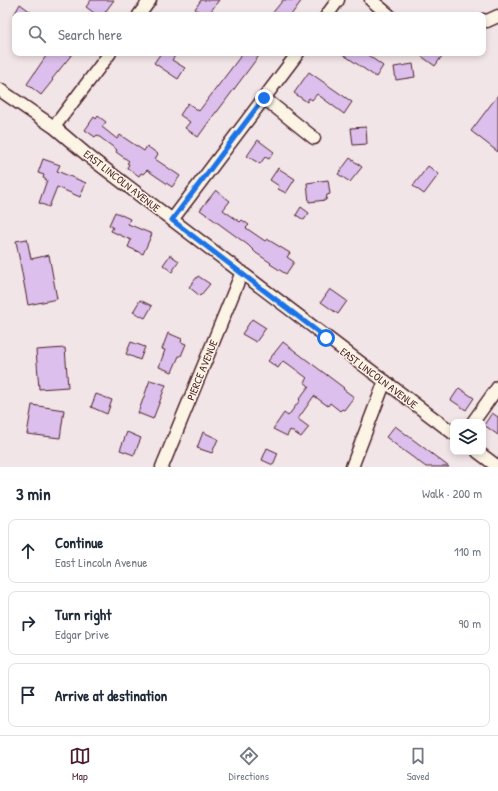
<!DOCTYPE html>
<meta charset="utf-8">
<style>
body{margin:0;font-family:"Patrick Hand",sans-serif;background:#f6f6f7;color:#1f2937}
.controls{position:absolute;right:12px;bottom:12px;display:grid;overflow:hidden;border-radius:8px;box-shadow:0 2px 6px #0003}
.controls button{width:36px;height:36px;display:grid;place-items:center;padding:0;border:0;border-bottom:1px solid #e0e1e3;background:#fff;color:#1f2937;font:20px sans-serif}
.stop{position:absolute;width:12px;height:12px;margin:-9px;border:3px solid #1a73e8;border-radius:50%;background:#fff}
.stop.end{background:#1a73e8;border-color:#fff;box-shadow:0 1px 4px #0008}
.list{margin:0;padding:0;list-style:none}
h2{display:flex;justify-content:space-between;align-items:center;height:52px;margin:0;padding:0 16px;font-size:17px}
h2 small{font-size:13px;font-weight:400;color:#747a83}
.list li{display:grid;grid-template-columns:26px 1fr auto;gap:12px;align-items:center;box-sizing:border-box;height:64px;margin:0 8px 8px;padding:0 8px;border:1px solid #e0e1e3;border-radius:8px}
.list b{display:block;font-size:15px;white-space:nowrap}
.list p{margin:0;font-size:13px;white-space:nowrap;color:#747a83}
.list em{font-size:13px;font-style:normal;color:#747a83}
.icon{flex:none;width:22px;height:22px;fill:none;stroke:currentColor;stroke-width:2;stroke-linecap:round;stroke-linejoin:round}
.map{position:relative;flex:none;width:498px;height:467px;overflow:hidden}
.search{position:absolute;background:#fff;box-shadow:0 2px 6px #0003;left:12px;right:12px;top:12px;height:44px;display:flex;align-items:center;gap:10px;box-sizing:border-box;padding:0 14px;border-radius:8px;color:#747a83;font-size:15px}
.sheet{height:268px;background:#fff}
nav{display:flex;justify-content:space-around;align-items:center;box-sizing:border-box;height:56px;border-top:1px solid #e0e1e3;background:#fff;font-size:11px;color:#747a83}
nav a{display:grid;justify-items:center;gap:2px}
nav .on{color:#4a1f2b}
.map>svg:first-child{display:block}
.building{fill:#dcbfec;stroke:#4a1f2b}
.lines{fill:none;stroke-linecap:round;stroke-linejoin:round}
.minor-casing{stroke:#4a1f2b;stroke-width:15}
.minor{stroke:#fcf5e5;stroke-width:12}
.route{stroke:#1a73e8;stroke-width:5}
.labels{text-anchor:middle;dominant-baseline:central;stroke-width:3;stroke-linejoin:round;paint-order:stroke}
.street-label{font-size:11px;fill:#4a1f2b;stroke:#fcf5e5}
</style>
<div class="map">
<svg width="498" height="467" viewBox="0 0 498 467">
<rect width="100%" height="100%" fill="#f2e5e7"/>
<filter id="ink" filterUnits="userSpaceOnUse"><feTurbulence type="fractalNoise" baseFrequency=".025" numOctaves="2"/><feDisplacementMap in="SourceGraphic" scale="8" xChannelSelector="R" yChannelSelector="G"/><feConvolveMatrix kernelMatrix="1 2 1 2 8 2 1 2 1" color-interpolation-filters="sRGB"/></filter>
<g filter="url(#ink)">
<path class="building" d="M91,0h23l-11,15h-6l-11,-8z
M201,0h18l-11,15h-5l-8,-6z
M283,0h19l-11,15h-20z
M20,4l15,11h-21z
M48,53h25l-21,26 1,1 -12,15 -14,-11z
M161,53h16l-5,7 13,8 -7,11 -24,-16z
M243,53h18l-44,59h-1l-18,25 -13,-9 5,-6 -10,-7 8,-12 11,8z
M341,53h24l18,13 -7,11z
M417,53h27l-9,13z
M413,64l2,13 -19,3 -2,-13z
M309,72l43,30 -8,12 -27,-20 -5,6 -3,-2 -2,4 -13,-9z
M498,95v57l-27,-21z
M98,116l8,6 -4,5 15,12 3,-4 24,16 3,-5 11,8 -3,5 25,17 -8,11 -25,-17 -4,4 -2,-1 -2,3 -12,-8 2,-4 -2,-1 2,-2 -13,-9 1,-2 -20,-15 -2,2 -10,-7 9,-13 2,2z
M366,127l1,17 -14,1 -2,-17z
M258,140l16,12 -5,7 -4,-2 -5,7 -13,-8z
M350,158l12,9 -12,15 -12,-8z
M43,159l17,6 -3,6 29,12 -6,14 -23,-10 -8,20 -10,-4 8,-23 -4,-2 1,-3 -6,-2z
M428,166l11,8 -15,20 -11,-8z
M278,168l17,11 -9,14 -8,-4 1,-3 -9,-6z
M328,180l2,14 -3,1 -1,5 -17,2 -2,-19z
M216,190l14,11 -7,9 17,12 2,-2 7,5 -3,3 19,13 2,-2 23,14 -3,4 7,5 -8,12 -16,-10 1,-1 -15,-10 -8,-8 -48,-35z
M301,207l8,6 -5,7 -8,-5z
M115,212l15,7 -2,5 24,10 -9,20 -15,-7 3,-7 -20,-9 2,-4 -4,-2z
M27,239l4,20 18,-4 8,44 -29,6 -12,-64z
M170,255l9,6 -7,11 -9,-7z
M198,276l12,8 -10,12 -11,-9z
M330,289l17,12 -9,13 -17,-12z
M140,300l12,6 -7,12 -12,-6z
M252,319l14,9 -10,14 -14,-8z
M168,333l14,6 -1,3 5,2 -5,12h-2l-7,16 -13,-5 6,-17 -3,-1z
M131,342l14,5 -5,13 -14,-6z
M283,342l61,46 -1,1 11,8 -10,13 -2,-1 -2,2 -10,-8 -2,3 -14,-10 -16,23 11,8 -8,10 -11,-7 -3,6 -14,-7 11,-16 4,3 12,-16 -1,-1 10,-13 -5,-4 3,-4 -20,-15v1l-4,-3 -5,7 -10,-7z
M65,348l3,39 -29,2 -3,-39z
M150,380l16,5 -13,34 -15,-6z
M459,388l15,10 -8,12 -15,-10z
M96,394l16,6 -5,14 -16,-7z
M32,405l32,5 -4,28 -33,-4z
M492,413l6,4v18l-14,-10z
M395,426l24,18 30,23h-23l-26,-19 -14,-11z
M127,432l14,6 -7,17 -14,-5z
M203,432l15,7 -6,14 -15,-5z
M267,448l11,5 -5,12 -11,-5z"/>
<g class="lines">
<g class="minor-casing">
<path id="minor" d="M371,0l18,15
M139,15l11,-15
M327,15l11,-15
M483,20l4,1 11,-5
M0,90l54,37 38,32 361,274
M264,98l50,40
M54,127l56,-74
M172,220l126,-167
M473,422l25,-35
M478,452l20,15
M162,467l80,-195
M352,467l33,-86"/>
</g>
<use href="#minor" class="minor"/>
</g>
</g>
<g class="lines" filter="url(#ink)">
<path class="route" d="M264,98l-92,122 154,118"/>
</g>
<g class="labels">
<g class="street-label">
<text transform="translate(122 181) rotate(38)">EAST LINCOLN AVENUE</text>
<text transform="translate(202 370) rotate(-68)">PIERCE AVENUE</text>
<text transform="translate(379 378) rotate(37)">EAST LINCOLN AVENUE</text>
</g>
</g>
</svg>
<div class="controls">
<button><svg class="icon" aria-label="layers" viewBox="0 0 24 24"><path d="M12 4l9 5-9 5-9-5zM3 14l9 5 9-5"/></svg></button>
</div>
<div class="stop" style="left:326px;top:338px"></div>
<div class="stop end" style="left:264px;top:98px"></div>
<div class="search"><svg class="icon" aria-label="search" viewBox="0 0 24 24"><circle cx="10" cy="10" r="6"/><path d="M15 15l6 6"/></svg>Search here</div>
</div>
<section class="sheet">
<h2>3 min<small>Walk · 200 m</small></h2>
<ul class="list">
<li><svg class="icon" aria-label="ahead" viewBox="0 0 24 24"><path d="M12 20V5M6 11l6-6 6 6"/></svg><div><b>Continue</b><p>East Lincoln Avenue</p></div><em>110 m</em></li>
<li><svg class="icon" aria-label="right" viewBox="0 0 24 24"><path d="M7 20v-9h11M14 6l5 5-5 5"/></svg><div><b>Turn right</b><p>Edgar Drive</p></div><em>90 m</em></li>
<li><svg class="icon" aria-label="arrive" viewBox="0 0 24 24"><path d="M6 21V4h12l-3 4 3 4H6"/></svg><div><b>Arrive at destination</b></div></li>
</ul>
</section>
<nav>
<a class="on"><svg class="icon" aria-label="map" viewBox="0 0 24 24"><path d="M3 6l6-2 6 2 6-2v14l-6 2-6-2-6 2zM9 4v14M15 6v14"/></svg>Map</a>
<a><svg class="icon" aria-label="directions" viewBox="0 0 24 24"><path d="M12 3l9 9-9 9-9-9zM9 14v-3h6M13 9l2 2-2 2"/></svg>Directions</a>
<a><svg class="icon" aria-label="saved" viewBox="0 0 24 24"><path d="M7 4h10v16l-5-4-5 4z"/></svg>Saved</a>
</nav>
